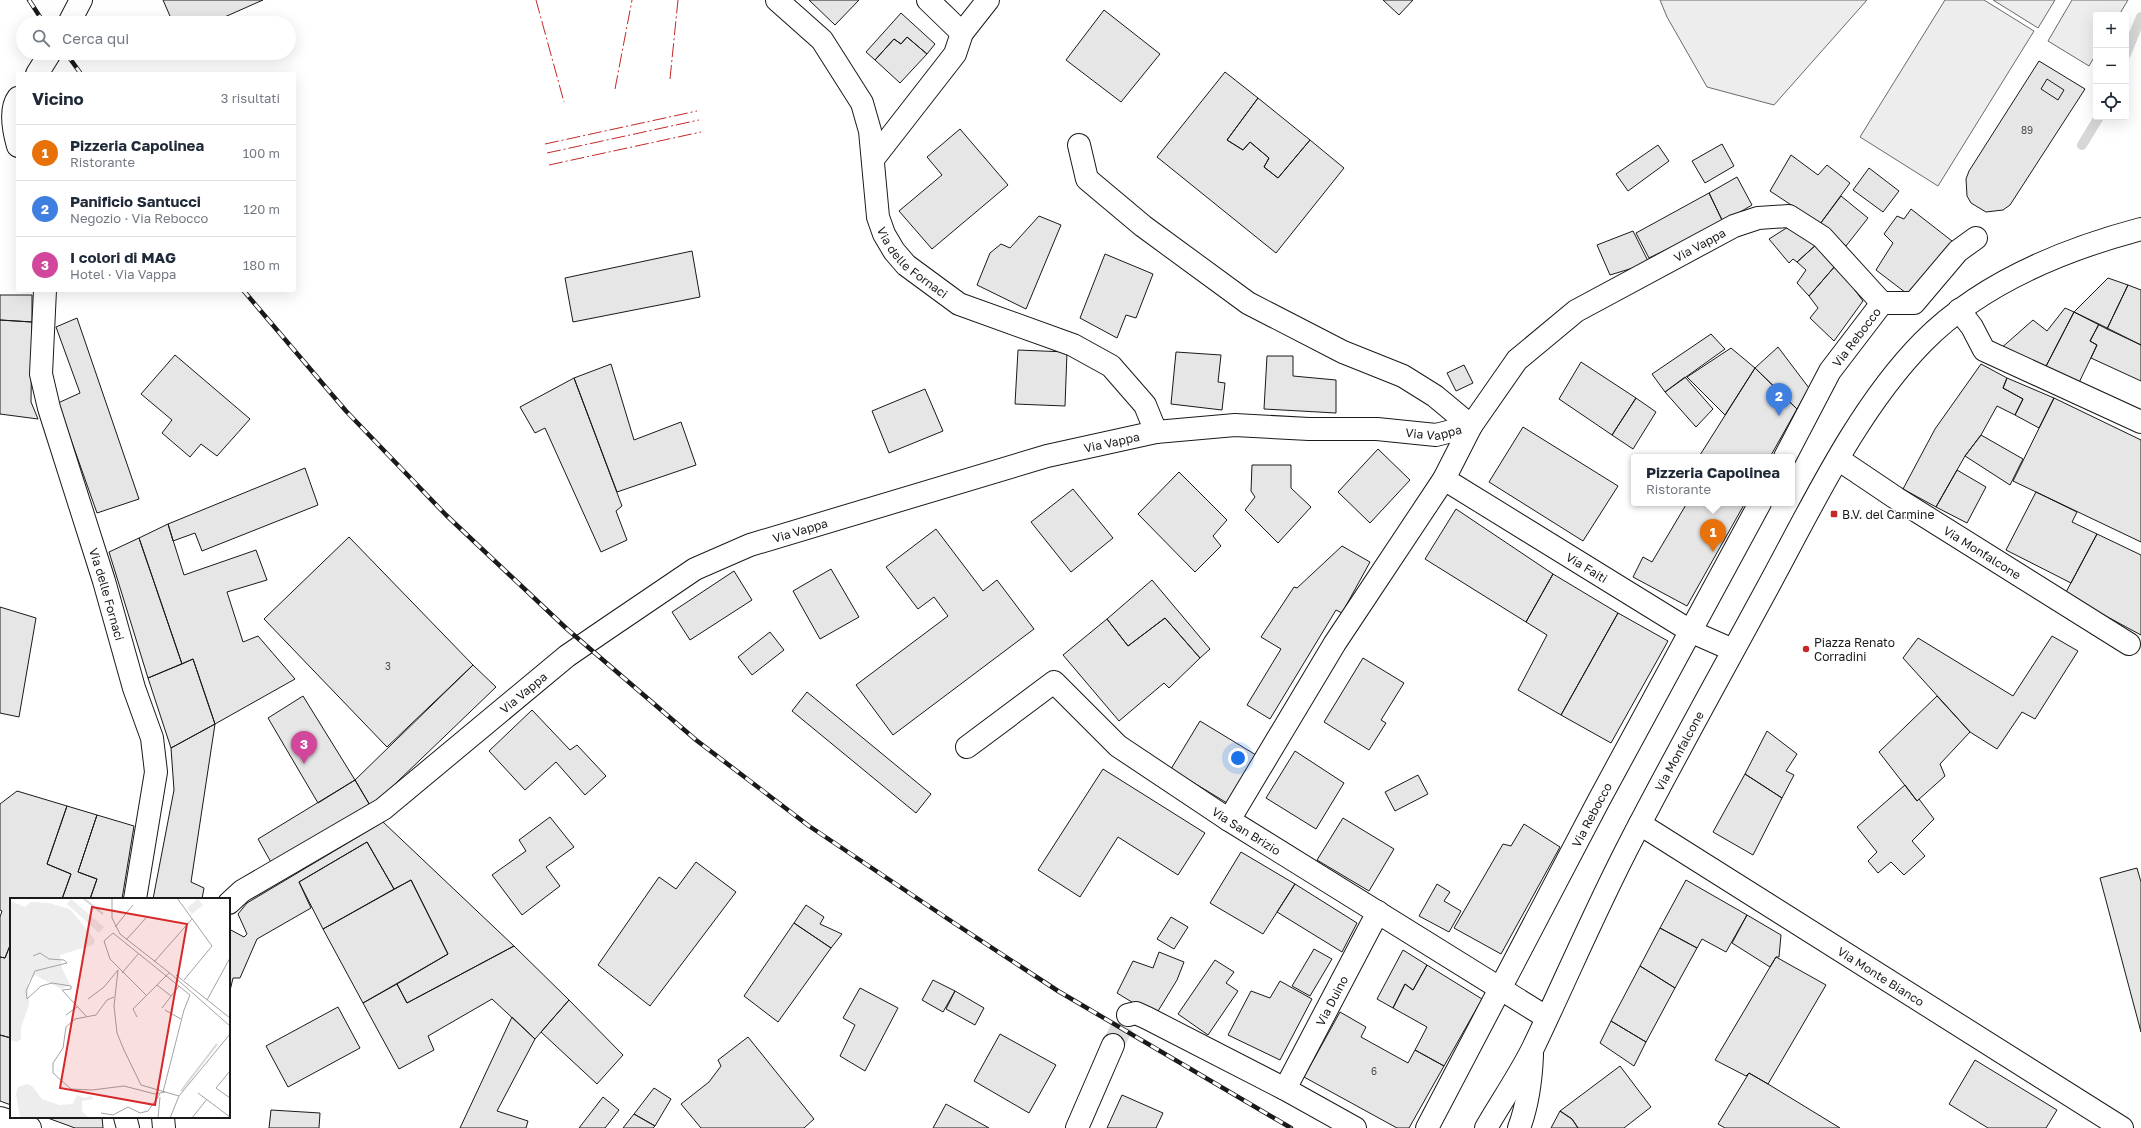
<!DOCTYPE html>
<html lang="it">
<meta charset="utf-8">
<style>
body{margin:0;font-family:"Golos Text",sans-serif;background:#f6f6f7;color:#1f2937}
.controls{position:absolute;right:12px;top:12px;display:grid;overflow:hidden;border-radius:4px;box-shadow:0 4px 16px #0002}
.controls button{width:36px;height:36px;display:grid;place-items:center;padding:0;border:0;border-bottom:1px solid #e0e1e3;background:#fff;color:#1f2937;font:20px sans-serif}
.you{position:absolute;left:1238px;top:758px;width:14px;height:14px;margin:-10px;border:3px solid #fff;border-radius:50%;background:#1a73e8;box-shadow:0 0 0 6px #1a73e833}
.badge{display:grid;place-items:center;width:26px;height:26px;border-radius:50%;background:#c62828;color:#fff;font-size:13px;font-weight:700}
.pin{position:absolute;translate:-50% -33px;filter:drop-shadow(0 1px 2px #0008)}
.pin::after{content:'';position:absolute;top:21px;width:14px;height:12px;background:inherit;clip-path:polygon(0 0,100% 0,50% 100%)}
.popup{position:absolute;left:1631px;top:454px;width:164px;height:52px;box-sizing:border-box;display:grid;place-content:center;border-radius:4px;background:#fff;filter:drop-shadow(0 1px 3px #0005);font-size:13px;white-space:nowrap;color:#747a83}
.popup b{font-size:15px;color:#1f2937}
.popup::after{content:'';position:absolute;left:50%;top:100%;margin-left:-8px;border:8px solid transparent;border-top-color:#fff}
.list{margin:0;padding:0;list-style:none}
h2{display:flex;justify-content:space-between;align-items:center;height:52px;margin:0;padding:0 16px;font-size:17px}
h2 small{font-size:13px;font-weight:400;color:#747a83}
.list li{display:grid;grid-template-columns:26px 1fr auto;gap:12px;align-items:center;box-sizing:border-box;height:56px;padding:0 16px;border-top:1px solid #e0e1e3}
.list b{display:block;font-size:15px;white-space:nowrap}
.list p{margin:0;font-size:13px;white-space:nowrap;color:#747a83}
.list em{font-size:13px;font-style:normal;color:#747a83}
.icon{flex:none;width:22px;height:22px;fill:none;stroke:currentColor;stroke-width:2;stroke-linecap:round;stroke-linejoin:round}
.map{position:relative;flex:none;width:2141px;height:1128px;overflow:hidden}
.search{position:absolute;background:#fff;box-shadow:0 4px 16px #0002;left:16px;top:16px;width:280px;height:44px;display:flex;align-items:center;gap:10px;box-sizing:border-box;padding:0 14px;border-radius:22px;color:#747a83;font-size:15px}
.panel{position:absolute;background:#fff;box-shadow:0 4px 16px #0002;left:16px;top:72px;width:280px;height:220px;border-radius:4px}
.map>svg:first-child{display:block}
.green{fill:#ededed;stroke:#6a6a6a}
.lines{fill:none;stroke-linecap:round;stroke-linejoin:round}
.stream{stroke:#d7d7d7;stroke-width:10}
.building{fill:#e6e6e6;stroke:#1a1a1a}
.street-tunnel{stroke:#ddd;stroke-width:22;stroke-dasharray:22 11;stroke-linecap:butt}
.street-casing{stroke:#1a1a1a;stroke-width:24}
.secondary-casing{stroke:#1a1a1a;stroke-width:24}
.street{stroke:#fff;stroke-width:22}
.secondary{stroke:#fff;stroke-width:22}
.rail-casing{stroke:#1a1a1a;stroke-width:4.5}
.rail{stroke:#fff;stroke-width:3;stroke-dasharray:9;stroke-linecap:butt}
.power{stroke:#c62828;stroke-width:1;stroke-dasharray:14 3 2 3;stroke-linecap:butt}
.poi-dot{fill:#c62828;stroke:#fff;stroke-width:1.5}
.labels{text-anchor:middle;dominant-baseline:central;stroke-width:3;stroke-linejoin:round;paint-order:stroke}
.number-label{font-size:10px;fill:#4d4d4d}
.street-label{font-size:12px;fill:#1a1a1a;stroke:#fff}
.poi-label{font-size:12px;fill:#1a1a1a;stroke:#fff;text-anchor:start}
.inset-river{fill:none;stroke:#d7d7d7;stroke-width:2}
.inset-road{fill:none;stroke:#a3a3a3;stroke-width:1}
.view{fill:#d62828;fill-opacity:0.15;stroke:#d62828;stroke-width:2}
.inset-edge{fill:none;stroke:#1a1a1a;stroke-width:2}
</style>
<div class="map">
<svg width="2141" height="1128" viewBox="0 0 2141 1128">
<rect width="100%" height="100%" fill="#fff"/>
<path class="green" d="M1660,0h207l-93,105 -67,-18 -40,-70z
M1945,0h39l50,31 -96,155 -78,-49z
M1993,0h62l-17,28z
M2072,0h56l-9,15h-23v39l-7,12 -41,-25z"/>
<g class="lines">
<path class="stream" d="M2126,54l15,-37
M2082,145l17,-28"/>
</g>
<path class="building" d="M163,0h100l-52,23h-38z
M809,0h50l-24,25z
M1383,0h30l-14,15z
M1104,10l56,44 -39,48 -55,-42z
M901,13l34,31 -8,10 -20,-17 -6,7 -7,-5 -19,21 -9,-8z
M907,37l20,17 -27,29 -25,-23 19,-21 7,5z
M2039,61l46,28 -75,116 -7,5 -17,2 -15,-9 -4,-7 -1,-17 3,-8z
M1225,72l33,26 -31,42 16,10 7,-8 19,16 -5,9 14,11 32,-38 34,28 -68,85 -119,-96z
M2047,79l17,11 -6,10 -17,-11z
M1258,98l52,42 -32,38 -14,-11 5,-9 -19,-16 -7,8 -16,-10z
M960,129l48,56 -76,64 -33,-38 43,-36 -15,-18z
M1722,144l12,22 -29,17 -13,-22z
M1658,145l11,16 -41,30 -12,-17z
M1791,155l27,20 9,-10 23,18 -30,41 -50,-33z
M1869,168l30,23 -16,21 -30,-22z
M1737,177l15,28 -29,17 -14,-29z
M1709,193l14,29 -74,36 -13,-25z
M1841,196l27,22 -22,28 -26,-22z
M1911,209l41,32 -42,55 -34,-26 17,-27 -9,-9 13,-18 7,3z
M1039,216l22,9 -35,84 -49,-24 13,-32 11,-9 9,4z
M1788,227l29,17 -20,18 -4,-3 -4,4 -20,-24z
M1633,231l16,32 -39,12 -13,-30z
M1817,244l19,21 -27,31 -12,-13 9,-13 -9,-8z
M692,251l8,46 -127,25 -8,-44z
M1105,254l48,20 -17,44 -10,-3 -9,23 -37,-20z
M1836,265l27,36 -29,40 -24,-23 8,-10 -9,-12z
M2108,278l20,7 -21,44 -33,-17z
M2128,285l13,5v55l-34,-16z
M0,295h32v27l-32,-2z
M2065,308l9,4 -32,62 -43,-24 34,-30 14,11z
M2074,312l25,12 -9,17 7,4 -22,46 -33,-17z
M77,318l62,181 -42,14 -39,-110 22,-10 -24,-66z
M0,320l32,2 -1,80 7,17 -38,-5z
M2099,324l42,21v36l-50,-23 6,-13 -7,-4z
M1711,334l14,15 -60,43 -13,-18z
M1778,347l31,41 -12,21 -42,-41z
M1731,348l24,20 -30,47 -38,-38z
M1018,350l49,2 -2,54 -50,-2z
M1176,352l45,3 -3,27 7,1 -3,27 -51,-6z
M175,355l75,64 -33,37 -16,-12 -11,13 -28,-24 10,-13 -31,-26z
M1267,356h26v20l43,4v33l-72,-4z
M1581,362l55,36 -24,37 -53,-36z
M611,364l23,76 47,-18 15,43 -79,27 -43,-114z
M1981,364l26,14 -4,10 20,11 -8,16 -18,-9 -16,29 -16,21 -29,51 -33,-18 32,-60z
M1464,365l9,18 -17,8 -9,-18z
M1755,368l42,41 -27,48h-68l-2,-2z
M1685,377l28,32 -17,18 -31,-35z
M574,378l48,128 -6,5 11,29 -26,12 -56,-124 -10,5 -15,-26z
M2007,378l47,20 -15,30 -24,-13 8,-16 -20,-11z
M925,389l18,42 -54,22 -17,-42z
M1636,398l20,14 -23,37 -21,-14z
M2054,398l87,42v102l-128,-61z
M1523,427l95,59 -35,55 -94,-59z
M1981,435l42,24 -13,26 -45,-29z
M1378,449l32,31 -40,43 -32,-31z
M1252,465h39v23l20,19 -33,36 -33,-33 10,-13 -4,-6z
M305,468l13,37 -116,46 -7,-18 -22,8 -5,-17z
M1957,470l29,17 -19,36 -31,-16z
M1179,472l48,48 -14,16 8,10 -26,26 -57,-58z
M1073,489l40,49 -42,34 -40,-50z
M2036,492l41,20 -5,10 25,12 -26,49 -65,-33z
M1687,503h58l-58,103 -54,-29 10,-20 9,5z
M1456,509l97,65 -27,48 -101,-63z
M168,524l16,51 72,-25 11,30 -40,12 16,50 15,-6 37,43 -80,45 -22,-65 -11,5 -43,-126z
M936,529l47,62 14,-11 37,49 -141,106 -37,-50 92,-69 -14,-19 -16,12 -32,-42z
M2097,534l44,21v80l-76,-41z
M349,537l124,128 -86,82 -123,-128z
M139,538l43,126 -34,14 -39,-126z
M1342,546l28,16 -28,51 -6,-3 -66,109 -23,-14 34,-56 -20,-12 33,-50 3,1z
M831,569l28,48 -39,22 -27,-48z
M734,571l18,29 -62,40 -18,-28z
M1553,574l65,39 -57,102 -43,-25 29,-55 -21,-13z
M1152,580l58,69 -10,9 -35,-40 -37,28 -21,-27z
M0,607l36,11 -17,99 -19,-4z
M1618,613l50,28 -57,102 -50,-28z
M1165,618l35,40 -31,30 -5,-5 -45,38 -56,-66 44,-36 21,27z
M770,632l14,18 -32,25 -14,-18z
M2052,636l26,15 -43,68 -13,-7 -25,37 -27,-17 -67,-74 15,-20 95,58z
M1363,658l41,25 -23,37 5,3 -17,27 -45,-28z
M193,659l22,65 -44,24 -23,-70z
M473,665l23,22 -125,120 -16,-27z
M807,692l124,102 -15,19 -124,-102z
M303,696l52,84 -37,23 -50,-85z
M1937,696l33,36 -30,32 5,12 -28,25 -38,-49z
M532,710l38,40 7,-5 29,31 -21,19 -29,-33 -31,28 -36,-39z
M1200,721l56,34 -29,48 -56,-34z
M215,724l-24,158 13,6 -2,11h-49l21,-109 -3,-42z
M1767,731l30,23 -11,17 8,4 -12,23 -37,-24z
M1295,751l49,32 -28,46 -50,-31z
M1103,769l102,64 -27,42 -60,-38 -38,60 -42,-27z
M1745,774l37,24 -29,57 -40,-23z
M1418,775l10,19 -33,17 -10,-19z
M355,780l16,27 -99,57 -14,-25z
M1905,785l12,16 2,-2 15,20 -22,22 13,15 -21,19 -13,-13 -13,11 -10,-12 9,-9 -20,-25z
M17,791l50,15 -20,58 24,10 -9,25h-51v44l-6,15 -5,-1v-40l2,-6 -2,-1v-106z
M67,806l30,9 -19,57 19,7 -7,20h-28l9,-25 -24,-10z
M97,815l37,11 -12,73h-32l7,-20 -19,-7z
M550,817l24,30 -28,20 14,19 -38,29 -30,-40 34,-24 -7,-11z
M1343,818l51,31 -25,42 -52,-31z
M383,822l131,124 -107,57 -10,-19 51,-30 -37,-74 -17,9 -27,-47 -68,40 12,26 -54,31 -17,39h-7l-4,17v-66l15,8 3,-3 -9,-20 9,-11z
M1524,824l36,23 -59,107 -47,-26 49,-84 8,2z
M367,842l27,47 -71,40 -24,-47z
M1241,852l54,32 -32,50 -53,-31z
M696,862l40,30 -86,114 -52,-41 61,-88 17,12z
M2137,868l4,14v150l-41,-154z
M411,880l37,74 -85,49 -40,-74z
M1686,880l61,35 -21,37 -24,-13 -5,9 -37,-20z
M1295,884l62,39 -15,29 -65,-40z
M1437,884l13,8 -6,9 17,10 -12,21 -30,-16z
M806,905l18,12 -4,7 22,10 -11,14 -37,-25z
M1747,915l34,20 -2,22h-3l-6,10 -38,-24z
M1171,917l17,10 -14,22 -17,-10z
M794,923l37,25 -53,74 -34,-26z
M1660,928l37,20 -22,40 -35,-22z
M11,943v95l-11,-3v-78l5,1z
M514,946l55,54 -34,39 -43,-40 -64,37 6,14 -35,19 -36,-66 34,-19 10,19z
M1314,949l18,10 -22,37 -18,-10z
M1403,950l24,15 -14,25 -8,-6 -12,24 -16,-9z
M1159,952l25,10 -7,18 -22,36 -38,-23 16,-32 20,7z
M1776,957l50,28 -58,99 -19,-11 -3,3 -31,-16z
M1215,960l19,12 -8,11 12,8 -30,44 -30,-21z
M1427,965l55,34 -38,67 -29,-16 12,-23 -34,-19 12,-24 8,6z
M1640,966l35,22 -29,54 -35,-21z
M933,980l22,11 -12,21 -21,-12z
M1280,981l32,18 -32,61 -52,-25 23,-44 19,7z
M860,988l38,20 -33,63 -25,-15 15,-31 -12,-7z
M955,991l29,17 -9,17 -29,-16z
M569,1000l54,55 -26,29 -56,-52z
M338,1007l22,41 -72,39 -22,-41z
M1340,1012l26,15 -5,10 47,26 7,-13 29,16 -35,62h-12l-93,-51z
M512,1017l23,22 -38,72 31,10 -2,7h-66z
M1611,1021l35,21 -12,24 -34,-23z
M1000,1034l56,31 -27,48 -55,-32z
M0,1035l11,3v67l-11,-4z
M748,1037l66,82 -10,9h-103l-20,-24 28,-22 12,-16 -3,-6z
M1975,1060l82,50 -11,18h-58l-39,-24z
M1620,1066l31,41 -27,21h-46l-6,-9 -12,-8z
M1749,1073l19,11 72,44h-115l-7,-4z
M654,1088l17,11 -16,27 -21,-12z
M1122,1095l41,18 -7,15h-49z
M603,1097l16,13 -14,18h-26z
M946,1104l43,24h-56z
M271,1110l49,3 -1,15h-50z
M1560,1111l12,8 6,9h-27z
M634,1114l21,12 -2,2h-30z
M45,1117h57l1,11h-28z"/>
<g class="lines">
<path class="street-tunnel" d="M1113,1045l15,-30"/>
<g class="street-casing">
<g id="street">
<path id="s1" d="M777,0l45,40 40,63 8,28 8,86 6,17 10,17 12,14 53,39 114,41 38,21 34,39 11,27"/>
<path d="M928,0l34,33"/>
<path d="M69,23l12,-23"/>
<path d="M37,74l13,-21"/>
<path d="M18,98c-9,12 -4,34 0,48"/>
<path d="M1079,145l8,34 56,47 105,77 95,49 60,24 32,20 36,30"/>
<path d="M874,158l81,-104 7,-21 26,-33"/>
<path id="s2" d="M45,290l-4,84 8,34 55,173 30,107 18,50 4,34 -21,127"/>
<path d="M1882,303h32l44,-52 18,-13"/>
<path d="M1959,310l13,17 12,23 157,72"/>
<path id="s3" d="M1785,457l45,-86 52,-68"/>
<path id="s4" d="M1838,459l58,39 233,146"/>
<path id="s5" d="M1444,479l248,153 41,18"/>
<path id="s6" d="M967,747l87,-65 64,64 111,74 317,197"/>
<path id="s7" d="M1229,820l106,-177 109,-164 27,-53 46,-66 59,-49 158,-85 24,-8 31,-2 33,21 60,66"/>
<path id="s8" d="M1640,824l482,304"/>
<path id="s9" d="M229,903l13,-12 141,-82 184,-153 38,-26 90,-61 55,-24 297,-89 109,-24 79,-7 74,4h68l59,6 35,-9"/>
<path d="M1128,1015l8,-2 11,5 138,71 70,39"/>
<path id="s10" d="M1285,1089l93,-177"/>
<path d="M125,1117l3,11"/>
<path d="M163,1117l1,11"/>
<path d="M0,1118l30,10"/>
<path d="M1077,1128l36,-83"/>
<path id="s11" d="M1427,1128l172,-328 161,-297"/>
</g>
</g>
<g class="secondary-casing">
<g id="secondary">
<path id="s12" d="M1486,1128c15,-26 33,-52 47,-80 33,-69 63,-140 99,-209 44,-85 91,-169 137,-254 44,-81 89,-177 154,-243 58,-59 139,-92 218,-113"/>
<path d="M1519,1128c9,-24 12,-48 13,-73"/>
</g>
</g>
<use href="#street" class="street"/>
<use href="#secondary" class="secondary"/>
<g class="rail-casing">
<path id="rail" d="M29,0l15,23
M66,53l15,21
M243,290l103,121 100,104 121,114 129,111 113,86 145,97 104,68 233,137"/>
</g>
<use href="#rail" class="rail"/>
<path class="power" d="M536,0l28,102
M670,79l8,-79
M615,89l17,-89
M545,144l152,-33
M547,153l152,-33
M549,165l152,-33"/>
</g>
<g class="poi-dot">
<rect x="1830" y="510" width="8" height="8" rx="2"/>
<circle cx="1806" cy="649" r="4"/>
</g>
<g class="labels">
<g class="number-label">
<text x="2027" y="130">89</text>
<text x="388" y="666">3</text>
<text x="1374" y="1071">6</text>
</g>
<g class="street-label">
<text stroke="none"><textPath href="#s7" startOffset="760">Via Vappa</textPath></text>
<text stroke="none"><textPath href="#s1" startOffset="309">Via delle Fornaci</textPath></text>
<text stroke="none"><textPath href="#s3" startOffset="140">Via Rebocco</textPath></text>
<text stroke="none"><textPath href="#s9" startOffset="1335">Via Vappa</textPath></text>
<text stroke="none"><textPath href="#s9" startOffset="1011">Via Vappa</textPath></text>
<text stroke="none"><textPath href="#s9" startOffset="687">Via Vappa</textPath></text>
<text stroke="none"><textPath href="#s4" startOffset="172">Via Monfalcone</textPath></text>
<text stroke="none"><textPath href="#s5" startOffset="168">Via Faiti</textPath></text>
<text stroke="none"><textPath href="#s2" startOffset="314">Via delle Fornaci</textPath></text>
<text stroke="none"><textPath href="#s9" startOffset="363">Via Vappa</textPath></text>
<text stroke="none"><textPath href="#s12" startOffset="424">Via Monfalcone</textPath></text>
<text stroke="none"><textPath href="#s11" startOffset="354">Via Rebocco</textPath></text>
<text stroke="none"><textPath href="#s6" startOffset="353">Via San Brizio</textPath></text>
<text stroke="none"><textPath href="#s8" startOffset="285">Via Monte Bianco</textPath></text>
<text stroke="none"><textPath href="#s10" startOffset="100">Via Duino</textPath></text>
</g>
<g class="poi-label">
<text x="1842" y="514">B.V. del Carmine</text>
<text x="1814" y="642">Piazza Renato<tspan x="1814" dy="14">Corradini</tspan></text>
</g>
</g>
<g transform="translate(10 898)">
<rect width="220" height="220" fill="#fff"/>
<path d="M61,1l33,28 -5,6 -32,-29zM188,1l5,6 -11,9 -5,-6zM0,3l15,6 6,-5 18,1 21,6 25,31 -2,5 -33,10 2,13 8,17 -9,4 -26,-14 -7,7 1,23 -8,22v12l-4,3 -7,-2zM17,186l5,2 10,13 17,6 14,-1 4,-9 7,3 7,-2 3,3 -12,2v10l7,7h-69l-4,-24 2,-7z" fill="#ededed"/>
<path class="inset-river" d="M73,0l20,16M171,193l36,-47"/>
<path class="inset-road" d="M102,0v20l8,16 51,40 59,52M167,0l35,48 -28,34M105,29l18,-22M116,42l20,-22M23,58l7,-3 9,6 15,1 3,3 -32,8 -9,20 1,8 14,-13 11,-3 19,3v3l-9,1 24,26M144,64l38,-43M108,72l-4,36 3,27 7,17 17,35 38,11M112,75l17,-20M166,77l54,43M147,87l14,11M137,98l-37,-37 -6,-18 9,-8 77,62M104,99l-7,3 -11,15 -21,4 -9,8 -3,21 -10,15v10l18,16 21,1 32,-4 31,8 10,-2M78,101l16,-12 14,-17M197,102l23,-42M152,110l17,-22M155,112l16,9M56,117l11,-8M127,119l-4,-8 36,-36M220,173l-14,17 14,10M153,194l21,-82 6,-15M188,195l32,24M91,215l12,2 15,-8 12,6 8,-2 12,-17M148,220l2,-21M160,220l9,-22 51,-62M182,220l15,-19"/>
<path class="view" d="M82,9l95,17 -32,181 -95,-17z"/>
<rect width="220" height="220" class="inset-edge"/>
</g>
</svg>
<div class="controls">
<button>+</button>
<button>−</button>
<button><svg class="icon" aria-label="locate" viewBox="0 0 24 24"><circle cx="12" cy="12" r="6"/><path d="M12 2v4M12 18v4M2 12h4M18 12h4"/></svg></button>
</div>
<div class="you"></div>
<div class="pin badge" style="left:1713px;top:552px;background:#e8710a">1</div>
<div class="popup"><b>Pizzeria Capolinea</b>Ristorante</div>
<div class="pin badge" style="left:1779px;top:416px;background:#3f7fe0">2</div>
<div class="pin badge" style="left:304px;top:764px;background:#d1479c">3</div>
<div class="search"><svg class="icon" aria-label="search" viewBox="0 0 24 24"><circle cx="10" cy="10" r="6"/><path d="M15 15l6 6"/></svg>Cerca qui</div>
<section class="panel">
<h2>Vicino<small>3 risultati</small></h2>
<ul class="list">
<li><span class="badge" style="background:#e8710a">1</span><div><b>Pizzeria Capolinea</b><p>Ristorante</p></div><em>100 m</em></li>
<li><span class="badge" style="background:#3f7fe0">2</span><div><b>Panificio Santucci</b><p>Negozio · Via Rebocco</p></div><em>120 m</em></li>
<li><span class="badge" style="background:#d1479c">3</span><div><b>I colori di MAG</b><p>Hotel · Via Vappa</p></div><em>180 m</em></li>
</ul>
</section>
</div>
